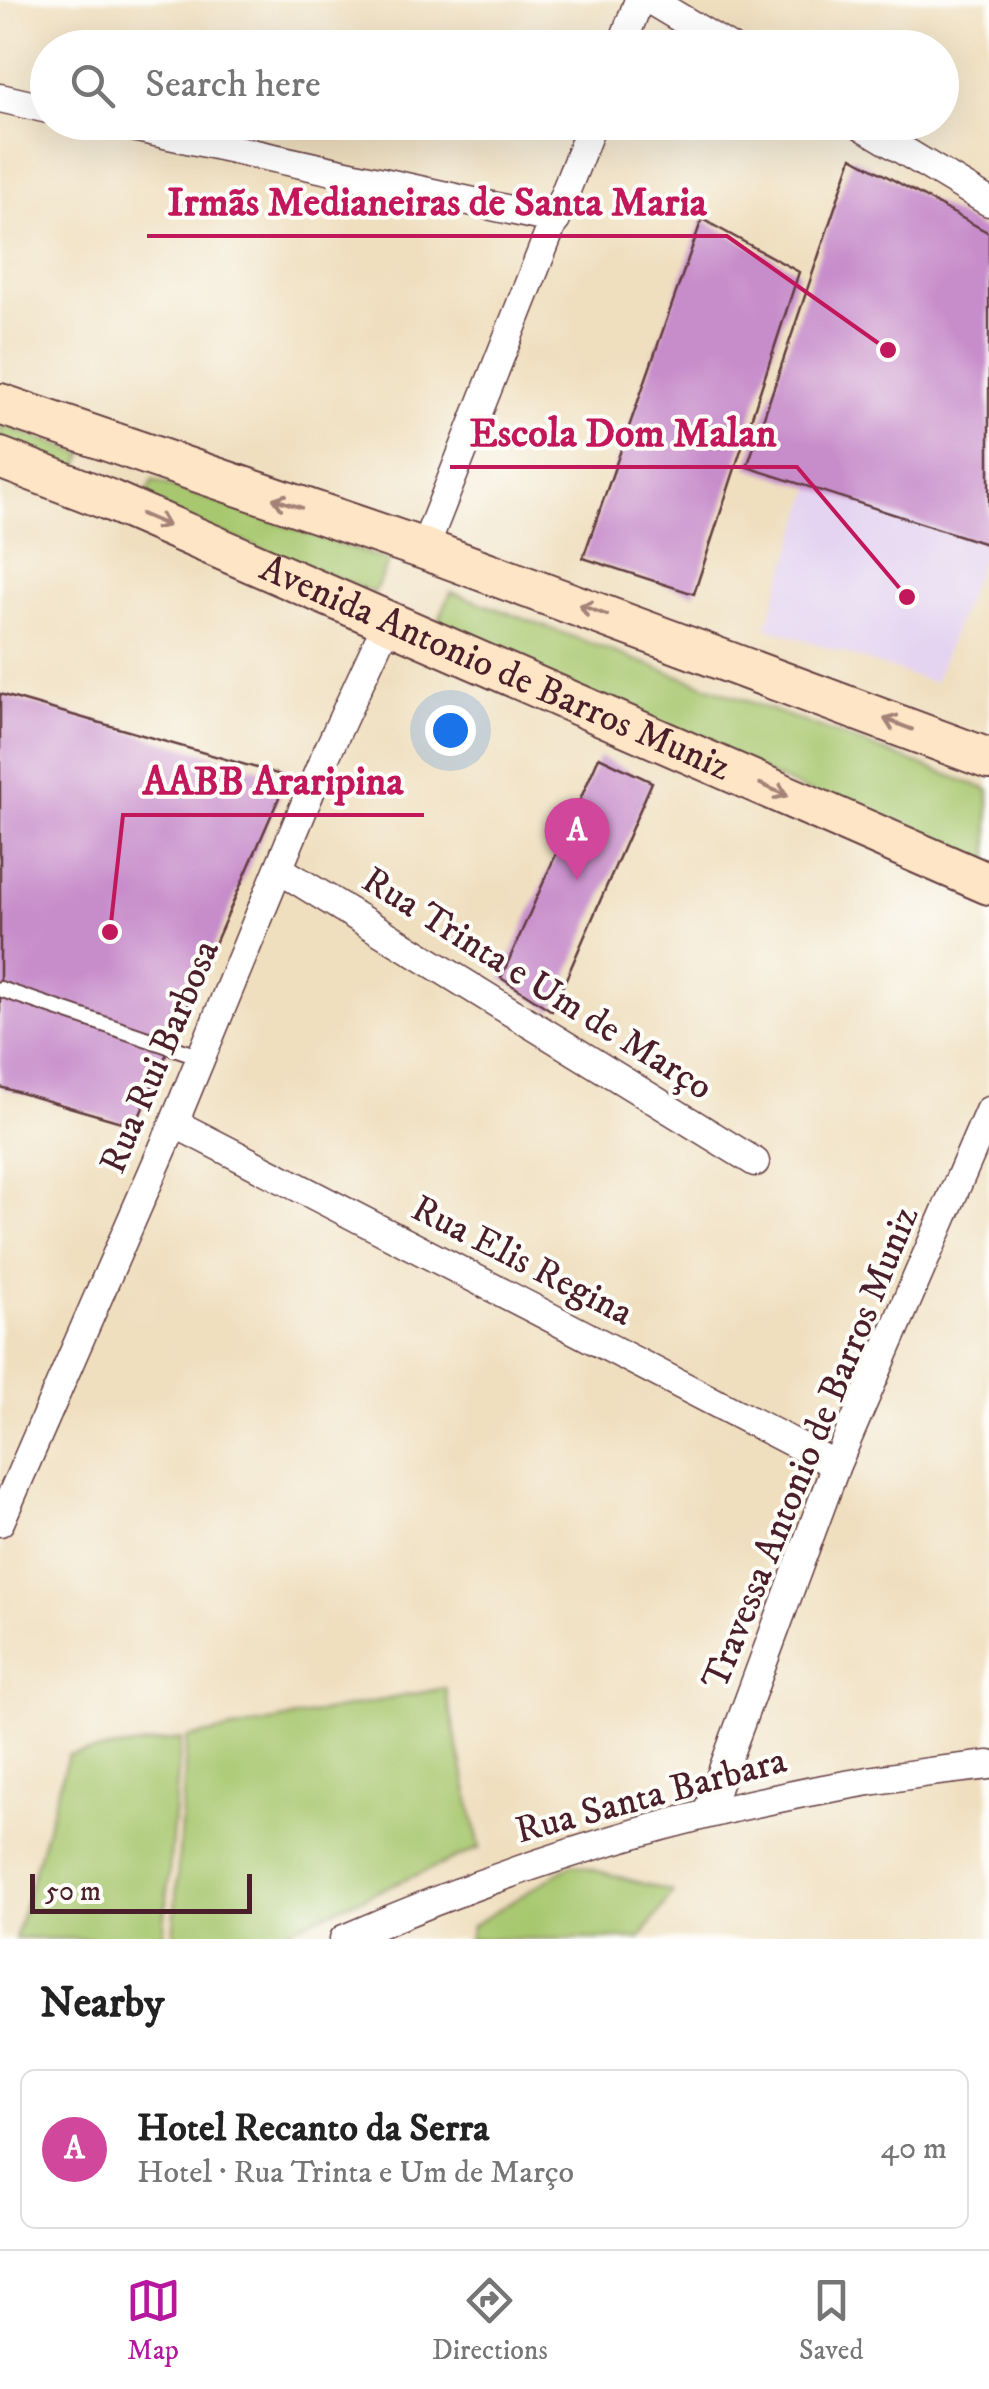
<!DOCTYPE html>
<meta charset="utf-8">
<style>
body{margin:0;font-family:"IM FELL DW Pica",serif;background:#f6f6f6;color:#222}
.scale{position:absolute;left:30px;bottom:25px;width:222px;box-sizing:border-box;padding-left:10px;border:5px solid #4a1f2b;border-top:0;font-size:28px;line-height:35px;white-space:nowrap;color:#4a1f2b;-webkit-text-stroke:8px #fdfcf7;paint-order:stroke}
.you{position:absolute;left:450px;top:730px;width:35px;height:35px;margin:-25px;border:8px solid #fff;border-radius:50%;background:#1a73e8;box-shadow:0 0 0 15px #1a73e833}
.badge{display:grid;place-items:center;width:65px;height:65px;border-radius:50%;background:#b5179e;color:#fff;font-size:32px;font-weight:700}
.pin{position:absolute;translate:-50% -82px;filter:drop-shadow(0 2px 5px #0008)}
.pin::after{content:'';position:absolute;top:52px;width:35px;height:30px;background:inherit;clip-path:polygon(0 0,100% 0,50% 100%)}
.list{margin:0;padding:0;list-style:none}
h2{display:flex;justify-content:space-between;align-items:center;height:130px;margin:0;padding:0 40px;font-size:42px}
h2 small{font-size:32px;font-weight:400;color:#767676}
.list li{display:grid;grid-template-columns:65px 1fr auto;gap:30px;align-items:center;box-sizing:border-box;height:160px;margin:0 20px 20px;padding:0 20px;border:2px solid #e0e0e0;border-radius:15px}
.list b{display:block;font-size:38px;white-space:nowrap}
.list p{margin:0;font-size:32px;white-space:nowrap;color:#767676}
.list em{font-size:32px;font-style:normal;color:#767676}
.icon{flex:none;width:55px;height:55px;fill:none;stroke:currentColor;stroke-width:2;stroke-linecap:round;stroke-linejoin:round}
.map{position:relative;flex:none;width:989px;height:1939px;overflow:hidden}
.search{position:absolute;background:#fff;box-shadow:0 10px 40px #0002;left:30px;right:30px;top:30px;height:110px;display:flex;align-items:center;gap:25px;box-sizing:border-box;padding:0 35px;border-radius:55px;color:#767676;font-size:38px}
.sheet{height:310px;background:#fff}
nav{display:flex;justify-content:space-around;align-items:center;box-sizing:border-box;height:140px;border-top:2px solid #e0e0e0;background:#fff;font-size:28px;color:#767676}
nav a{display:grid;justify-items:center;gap:5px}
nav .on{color:#b5179e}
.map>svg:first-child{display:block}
.built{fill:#e4d3f1}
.green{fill:#a8c870;stroke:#79744e;stroke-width:2.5}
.building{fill:#c78dcb}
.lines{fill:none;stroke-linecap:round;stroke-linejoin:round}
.service-casing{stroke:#633c41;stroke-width:18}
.minor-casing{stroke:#633c41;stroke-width:31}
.secondary-casing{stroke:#633c41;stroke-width:44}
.service{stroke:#fff;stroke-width:14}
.minor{stroke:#fff;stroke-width:28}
.secondary{stroke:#fde5c5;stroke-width:40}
.oneway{stroke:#a48278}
.labels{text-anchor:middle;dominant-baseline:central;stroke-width:8;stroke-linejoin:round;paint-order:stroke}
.street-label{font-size:38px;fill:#4a1f2b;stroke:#fdfcf7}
.leader{fill:none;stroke:#c2185b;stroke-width:4}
.callout-dot{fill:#c2185b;stroke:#fdfcf7;stroke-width:4}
.callout-label{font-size:40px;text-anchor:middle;font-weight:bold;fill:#c2185b;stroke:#fdfcf7;stroke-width:8;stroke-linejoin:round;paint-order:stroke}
</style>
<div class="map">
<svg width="989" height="1939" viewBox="0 0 989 1939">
<rect width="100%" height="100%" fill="#fdfcf7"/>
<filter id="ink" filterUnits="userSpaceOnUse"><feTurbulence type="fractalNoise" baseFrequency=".01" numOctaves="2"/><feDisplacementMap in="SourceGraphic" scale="20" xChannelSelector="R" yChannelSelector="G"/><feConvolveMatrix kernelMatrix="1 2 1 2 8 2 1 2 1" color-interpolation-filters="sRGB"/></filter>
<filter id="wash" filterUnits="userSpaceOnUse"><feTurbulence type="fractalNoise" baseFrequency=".0048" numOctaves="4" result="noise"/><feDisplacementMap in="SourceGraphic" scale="40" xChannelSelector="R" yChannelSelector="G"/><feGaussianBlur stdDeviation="2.25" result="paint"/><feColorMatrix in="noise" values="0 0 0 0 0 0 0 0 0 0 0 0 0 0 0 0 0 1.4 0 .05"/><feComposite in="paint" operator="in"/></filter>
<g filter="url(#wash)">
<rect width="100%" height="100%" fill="#efdfbf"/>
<path class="built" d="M812,488l175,57 -53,138 -168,-56z"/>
<path class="green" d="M0,424l84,30 -8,18 -76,-27z
M153,480l236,81 -15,32 -232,-90z
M451,592l538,198v81l-554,-242z
M445,1688l35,160 -214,91h-93l14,-201z
M181,1739l-18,200h-148l53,-184z
M573,1864l100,28 -33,47h-171l3,-13z"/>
<g id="blocks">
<path class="building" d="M852,157l137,76v312l-242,-78z
M702,219l97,53 -105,322 -111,-36z
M0,694l288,83 -153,349 -135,-39z
M599,757l53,25 -100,229 -51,-33z"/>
</g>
</g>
<g filter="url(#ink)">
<use href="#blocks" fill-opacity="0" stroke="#633c41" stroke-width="2.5"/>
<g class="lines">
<g class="service-casing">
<path id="service" d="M0,989l201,68"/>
</g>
<g class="minor-casing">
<path id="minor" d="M650,0l80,48
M621,48l18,-48
M0,98l48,11
M110,122l446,98
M856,122l133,80
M424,549l169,-427
M279,869l476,293
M174,1123l662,342
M0,1522l174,-399 146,-355 68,-147
M707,1813l129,-348 153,-354
M344,1939c207,-91 420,-151 645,-174"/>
</g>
<g class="secondary-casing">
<g id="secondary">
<path d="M0,404l424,145 565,210"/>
<path id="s1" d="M0,458l109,42 880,384"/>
</g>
</g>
<use href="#service" class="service"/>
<use href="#minor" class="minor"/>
<use href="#secondary" class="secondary"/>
</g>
<defs><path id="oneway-shaft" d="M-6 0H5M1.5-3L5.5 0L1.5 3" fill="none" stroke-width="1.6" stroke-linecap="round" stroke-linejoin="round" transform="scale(2.5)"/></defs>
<g class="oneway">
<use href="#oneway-shaft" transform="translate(287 503) rotate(-162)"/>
<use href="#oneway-shaft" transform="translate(155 520) rotate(23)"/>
<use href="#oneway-shaft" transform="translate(593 610) rotate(-160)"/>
<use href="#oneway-shaft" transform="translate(898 724) rotate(-159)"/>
<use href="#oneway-shaft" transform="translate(774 790) rotate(24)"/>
</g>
</g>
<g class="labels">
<g class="street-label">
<text stroke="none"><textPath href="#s1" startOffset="538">Avenida Antonio de Barros Muniz</textPath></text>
<text transform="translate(537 984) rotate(32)">Rua Trinta e Um de Março</text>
<text transform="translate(160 1057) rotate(-67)">Rua Rui Barbosa</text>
<text transform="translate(522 1261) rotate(27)">Rua Elis Regina</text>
<text transform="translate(811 1448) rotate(-68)">Travessa Antonio de Barros Muniz</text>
<text transform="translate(651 1796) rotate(-15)">Rua Santa Barbara</text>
</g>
</g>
<path class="leader" d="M888 350L727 236H147M907 597L797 467H450M110 932L123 815H424"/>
<g class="callout-dot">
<circle cx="888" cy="350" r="10"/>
<circle cx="907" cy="597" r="10"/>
<circle cx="110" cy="932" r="10"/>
</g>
<g class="callout-label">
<text x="437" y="215">Irmãs Medianeiras de Santa Maria</text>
<text x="623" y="446">Escola Dom Malan</text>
<text x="273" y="794">AABB Araripina</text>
</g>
</svg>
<div class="scale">50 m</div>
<div class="you"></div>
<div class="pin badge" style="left:577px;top:880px;background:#d1479c">A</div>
<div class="search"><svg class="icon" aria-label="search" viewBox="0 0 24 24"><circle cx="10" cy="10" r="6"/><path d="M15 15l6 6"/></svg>Search here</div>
</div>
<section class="sheet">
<h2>Nearby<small></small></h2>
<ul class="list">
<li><span class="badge" style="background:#d1479c">A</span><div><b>Hotel Recanto da Serra</b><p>Hotel · Rua Trinta e Um de Março</p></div><em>40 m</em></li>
</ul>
</section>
<nav>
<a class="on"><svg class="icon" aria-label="map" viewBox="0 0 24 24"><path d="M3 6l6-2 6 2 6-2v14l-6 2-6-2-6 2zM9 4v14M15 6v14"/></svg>Map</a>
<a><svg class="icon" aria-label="directions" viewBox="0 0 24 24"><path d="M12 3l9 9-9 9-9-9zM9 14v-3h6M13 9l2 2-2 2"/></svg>Directions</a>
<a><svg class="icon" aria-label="saved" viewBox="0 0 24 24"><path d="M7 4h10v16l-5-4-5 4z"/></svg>Saved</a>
</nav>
